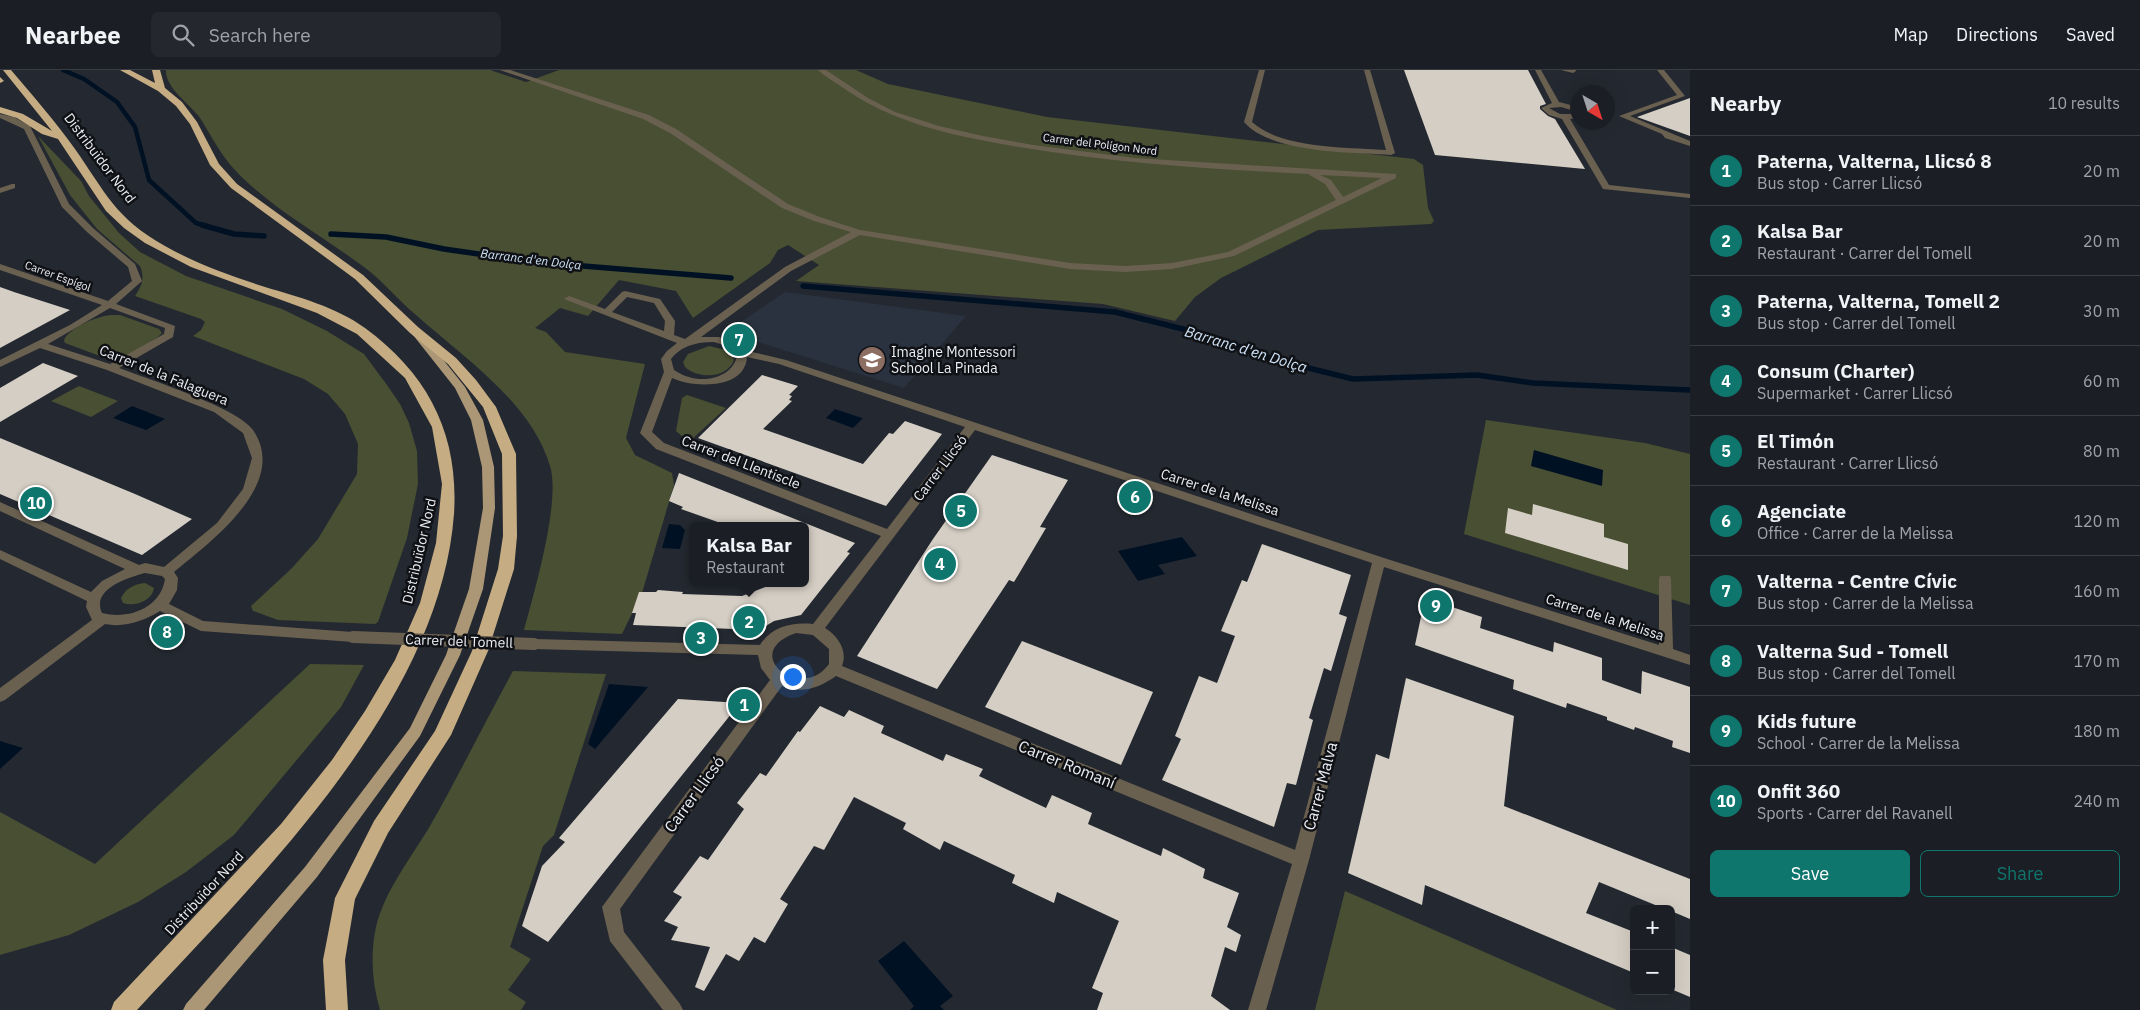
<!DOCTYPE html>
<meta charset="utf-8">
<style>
body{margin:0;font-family:"IBM Plex Sans",sans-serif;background:#24272d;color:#f1f3f6}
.controls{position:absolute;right:15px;bottom:15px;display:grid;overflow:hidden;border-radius:8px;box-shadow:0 5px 20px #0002}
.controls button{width:45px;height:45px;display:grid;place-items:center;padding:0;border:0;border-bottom:1px solid #393d42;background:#1b1f25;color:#f1f3f6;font:25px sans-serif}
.compass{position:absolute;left:1570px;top:15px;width:45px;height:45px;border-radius:50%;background:#1b1f25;box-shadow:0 5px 20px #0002;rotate:141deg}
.you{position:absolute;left:792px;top:606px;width:18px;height:18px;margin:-12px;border:4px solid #fff;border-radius:50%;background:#1a73e8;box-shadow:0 0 0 8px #1a73e833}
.badge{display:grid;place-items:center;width:32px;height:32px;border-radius:50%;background:#0f766e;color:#fff;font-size:16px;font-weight:700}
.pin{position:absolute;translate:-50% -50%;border:2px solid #fff;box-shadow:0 1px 5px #0006}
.popup{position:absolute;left:689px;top:452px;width:120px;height:65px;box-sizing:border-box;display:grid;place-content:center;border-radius:8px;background:#1b1f25;filter:drop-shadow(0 1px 4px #0005);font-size:16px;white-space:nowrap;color:#a0a2a7}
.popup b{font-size:19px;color:#f1f3f6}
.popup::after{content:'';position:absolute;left:50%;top:100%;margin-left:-10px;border:10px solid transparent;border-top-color:#1b1f25}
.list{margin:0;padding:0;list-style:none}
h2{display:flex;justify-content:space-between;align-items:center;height:65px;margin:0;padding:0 20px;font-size:21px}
h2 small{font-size:16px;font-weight:400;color:#a0a2a7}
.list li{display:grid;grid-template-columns:32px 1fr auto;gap:15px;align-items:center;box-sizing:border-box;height:70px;padding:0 20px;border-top:1px solid #393d42}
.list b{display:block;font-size:19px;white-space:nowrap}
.list p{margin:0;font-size:16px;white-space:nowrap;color:#a0a2a7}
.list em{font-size:16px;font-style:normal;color:#a0a2a7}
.actions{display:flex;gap:10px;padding:15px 20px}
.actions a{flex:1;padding:11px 0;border:1px solid #0f766e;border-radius:8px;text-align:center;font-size:18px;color:#0f766e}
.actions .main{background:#0f766e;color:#fff}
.icon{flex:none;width:28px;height:28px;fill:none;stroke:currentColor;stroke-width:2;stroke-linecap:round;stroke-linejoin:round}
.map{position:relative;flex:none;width:1690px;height:940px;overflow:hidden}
header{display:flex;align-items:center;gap:30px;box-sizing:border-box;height:70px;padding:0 25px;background:#1b1f25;border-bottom:1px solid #393d42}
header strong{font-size:24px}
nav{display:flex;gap:28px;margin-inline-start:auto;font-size:18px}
.search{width:350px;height:45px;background:#24272d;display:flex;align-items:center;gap:12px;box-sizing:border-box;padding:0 18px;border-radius:8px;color:#a0a2a7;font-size:19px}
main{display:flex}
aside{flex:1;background:#1b1f25}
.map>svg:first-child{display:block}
.built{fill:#2a323f}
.green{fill:#484f32}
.water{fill:#001124}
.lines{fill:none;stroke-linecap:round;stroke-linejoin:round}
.stream-far1{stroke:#001124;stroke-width:4.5}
.stream{stroke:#001124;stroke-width:5.5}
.building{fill:#d5cec4}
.minor{fill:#6a6050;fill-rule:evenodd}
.major{fill:#ab9675;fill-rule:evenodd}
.highway{fill:#c5ac83;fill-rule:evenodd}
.minor-bridge{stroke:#6a6050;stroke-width:12}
.labels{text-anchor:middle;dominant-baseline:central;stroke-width:5;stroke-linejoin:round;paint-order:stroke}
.far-street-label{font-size:11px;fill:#ebeef4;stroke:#0f1115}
.far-water-label{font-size:12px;font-style:italic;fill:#d0e5fa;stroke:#0f1115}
.street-label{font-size:14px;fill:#ebeef4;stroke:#0f1115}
.poi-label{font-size:14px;fill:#ebeef4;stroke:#0f1115;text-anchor:start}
.water-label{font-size:15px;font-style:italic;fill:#d0e5fa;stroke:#0f1115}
.near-street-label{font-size:16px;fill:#ebeef4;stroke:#0f1115}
</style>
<header>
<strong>Nearbee</strong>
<div class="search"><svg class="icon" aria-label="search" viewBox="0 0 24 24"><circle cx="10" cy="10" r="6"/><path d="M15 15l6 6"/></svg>Search here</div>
<nav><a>Map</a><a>Directions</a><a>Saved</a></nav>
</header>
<main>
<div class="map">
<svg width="1690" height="940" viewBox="0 0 1690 940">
<rect width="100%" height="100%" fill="#242931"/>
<path class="built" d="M785,222l181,24 -62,72 -178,-56z"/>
<path class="green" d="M166,0h324l36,12 33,-12h297l32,14 159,33 367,42 9,6 5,43 6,13 -3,3 -113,6 -97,48 -26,19 -20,24 -72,-17 -307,-23 23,-16 -31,-20 -10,5 -8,13 -77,55 -17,-27 -57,-11 -31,36 -28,-8 -25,20 11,4 19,20 80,12 -19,74 9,17 37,18 2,12 -32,108 -20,41 -98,-4c10,-37 37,-129 26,-164 -19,-64 -87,-109 -134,-151 -18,-15 -33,-34 -52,-48 -43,-32 -95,-60 -130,-98 -14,-15 -23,-34 -34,-51 -10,-14 -35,-30 -34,-48z
M38,66l43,45 8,15 30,37 21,19 46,24 96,33 45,22 37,23 23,31 13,19 9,19 8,28 1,33 -11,54 -29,84 -3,2 -97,-4 -25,-9 -2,-5 40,-37 27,-30 39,-65 1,-30 -13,-30 -17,-20 -24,-15 -111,-43 8,-6 4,-8 -4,-3 -66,-23c7,-11 10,-18 5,-30l-43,-37 -27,-34z
M110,245h10l39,14 3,4 -4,4c-16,10 -31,22 -50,22l-43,-16 -1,-3c6,-13 32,-23 46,-25z
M709,276l21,5 4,9c-7,19 -36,19 -49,7l-2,-5 5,-8z
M79,316l39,15 -27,16 -40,-16z
M687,325l39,13 -35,32 -8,-3 -7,-6 6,-33z
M1486,350l159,23 45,11v151l-226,-71z
M145,513l9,5c-2,13 -19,19 -31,15l-2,-5c5,-10 14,-14 24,-15z
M310,594l54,1 -23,42 -107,128 -48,37 -48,30 -69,33 -69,20v-143l95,52z
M513,601l93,3 -52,161 -11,11 -33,101 21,12 -23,31 18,12 -5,8h-141c-8,-27 -10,-55 -4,-83 9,-37 35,-69 54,-101 29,-51 55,-104 83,-155z
M1345,821l272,119h-302z"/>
<path class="water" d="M132,336l33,13 -19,11 -33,-12z
M835,339l27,9h1l-10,10 -27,-10z
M1534,380l69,20 -1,16 -71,-20z
M669,454l11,1 5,5 -5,19 -18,-1z
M1182,467l15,19 -39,9 7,9 -27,7 -20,-30z
M609,614l39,3 -53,62 -7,-5z
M0,671l23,7 -23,21z
M904,871l49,55 -13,10 4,4h-34l4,-4 -36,-45z"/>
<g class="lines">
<path class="stream-far1" d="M63,0l21,9 33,23 18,25 14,53 47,43 11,3"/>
<path class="stream" d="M202,155l32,9 30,2
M331,164l55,3 58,12 90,13 197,16
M803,216l312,26 96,24 61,23 81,20 124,-4 56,8 157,7"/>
</g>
<path class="building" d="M1404,0h124l18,34 -6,2v3l8,7 7,3 30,50 -150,-14z
M1690,28v38l-53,-19z
M0,217l14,5 56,18 -70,38z
M43,293l35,13 -78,46v-34z
M762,305l36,11 -9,9 3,1 -3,4 3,1 -29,28 100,35 26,-31 4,1 12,-13 37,13 -56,72 -188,-68z
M0,368l135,56 57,25 -50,36 -142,-61z
M992,385l76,25 -28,47 6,1 -32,54 -5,-2 -72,109 -80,-33 76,-117z
M679,403l126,50 50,20 -8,9 3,1 -49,62 -27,6 -15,9 -126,-5 3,-12h-4l7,-21h17l2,-2 25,2 -1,2 60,2 34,-13h29v-57h-76l-48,-17 2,-2 -14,-6z
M1533,434l71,20v13l24,7v26l-123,-37 3,-25 24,7z
M1262,474l89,31 -12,39 8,3 -16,54 -7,-3 -15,50 4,2 -17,65 -9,-2 -13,44 -112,-47 19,-41 -6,-3 24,-60 18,7 18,-47 -14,-5 21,-51 5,2z
M1425,528l57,19 -2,11 73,24 1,-10 48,16v22l39,14 1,-23 48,16v66l-18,-6 1,-6 -38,-14 -1,3 -27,-10v-3l-40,-14 -1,5 -53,-19 1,-9 -99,-35z
M1022,571l131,51 -32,73 -136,-58z
M1406,608l108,38 -10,90 186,73v40l-19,-8v-2h-6l-66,-27 -13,31 48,19v41l-209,-88 -3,20 -74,-32 28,-119 13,5z
M678,629l62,4 -192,239 -26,-16 20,-60 23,-24 -6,-4z
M820,636l24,11 5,-7 35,16 -3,7 62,28 3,-7 37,15 -4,7 67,32 6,-13 40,18 -4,11 73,32 2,-8 42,21 -2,9 36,15 -12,34 14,8 -5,17 -11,-5 -14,49 19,14h-133l6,-17 -11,-5 27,-67 -62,-29 -3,11 -42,-20 3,-8 -71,-34 -4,9 -37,-21 3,-6 -52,-26 -30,53 -10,-4 -34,53 8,5 -23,39 -11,-6 -15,24 -13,-7 -22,37 -9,-4 15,-40 -39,-7 7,-13 -14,-6 18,-24 -9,-5 27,-36 8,4 36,-51 -7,-6 23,-30 6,3 32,-45 2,1z
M1671,877l19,8v42l-19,-8z"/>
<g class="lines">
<path class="minor" d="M500,0h10l139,45 27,14 112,75 32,13 40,13 210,33 55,3 47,-3 56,-11 108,-52 -11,-16 -17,-10c-98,-5 -197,-11 -295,-28 -62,-11 -122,-23 -174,-61 -7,-5 -15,-9 -21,-15h8l42,28 27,14 44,14 44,10 50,9 102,13 261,16v4l-162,78 -62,13 -47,3 -55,-3 -210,-34 -69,36 -90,66h18l18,6 7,7 42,10 598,198 275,87v-66l1,-3h10l1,3 2,70 17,6v10l-306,-98 -75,293 -43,150h-18l44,-146 -456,-188c-17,12 -34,18 -54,10l-162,223 4,23 56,72 3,6h-20l-53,-69 -8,-34 168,-227 -9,-12 -3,-13 -224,-6 -5,-1 -2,-4 2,-4 5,-1 226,6c12,-19 33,-23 53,-21l68,-88 -225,-87 -16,-16 24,-61 -3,-13 6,-8 10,-8 -113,-44 5,-3 36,13 17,-17 3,-1 35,8 15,22 -1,14 11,4 100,-72 66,-35 -37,-11 -32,-13 -112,-75 -27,-14zM1320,105l62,3 -39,19 -12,-17zM627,227l27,6 11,18 -1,10 -52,-19zM714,272l16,5 7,7c-2,22 -30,29 -48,23 -5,-1 -10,-4 -15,-7l-3,-11c11,-14 27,-17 43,-17zM747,287l32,7 186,63 -78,102 -223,-86 -12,-11 20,-54c21,10 73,12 75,-21zM975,360l397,133 -77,287 -453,-184c6,-15 -4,-30 -17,-38zM796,563l17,2 16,14v15c-28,39 -91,-11 -33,-31z
M1259,0h6l-13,52c30,27 95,25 134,28l-22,-80h6l25,83 -4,2c-40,-3 -119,-1 -147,-33z
M1535,0h6l18,32 19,5v5l-17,-5 -12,1 11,6h18v4l-8,1 39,66 81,9v4l-87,-9 -41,-70 -13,-4 -8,-7 11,-5z
M1561,0h15v1l-3,2z
M1657,0h7l21,26 -55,20 60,25v5l-25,-8 -3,-4 -43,-18 58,-21z
M0,44l14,3 16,9 39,78 24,24 42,36 7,17 -26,23 59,22 -2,11 -54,31c29,11 119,40 134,62 37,54 -43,112 -79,142l4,6 -1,12 -8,14 34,17 150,11 5,1 2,4 -2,4 -5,1 -152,-11 -41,-20c-16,10 -36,17 -55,13l-100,76 -5,2v-14l92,-68 -6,-13 1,-6 -87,-42v-9l91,42 11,-11 23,-12 -125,-58v-9l139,63 6,-2 19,4 53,-44 26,-34 9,-31 -9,-25 -29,-21 -107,-42 -67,-22 -40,19v-7l70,-35 32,-20 -102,-35v-6l108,37 24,-20 -4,-14 -41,-35 -25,-25 -38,-78 -24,-11zM110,238l55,20 -1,6 -54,30 -62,-20zM145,503l17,3 3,3c-4,29 -37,41 -63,34 -11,-24 25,-35 43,-40z
M12,114h3v4l-15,5v-5z"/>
<path class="major" d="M418,262l4,1 43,54 18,33 11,47 1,41 -12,81 -23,66 -40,81 -103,141 -113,133h-21l3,-6 119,-137 105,-139 36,-73 23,-66 14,-81 -1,-41 -11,-47 -16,-32 -42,-53z"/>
<path class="highway" d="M3,0h8c22,26 45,52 64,79 31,44 40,69 90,97 32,18 66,30 100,41 34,10 71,20 100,41 64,47 94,107 89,186 -14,189 -195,364 -317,496h-26l3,-8 167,-178 51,-64 33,-49 30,-51 25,-57 16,-60 6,-59 -10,-57 -27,-49 -48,-44 -40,-21 -126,-46 -46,-24 -21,-15 -18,-17 -48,-72 -16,-5 -25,-16 -17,-5v-6l23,7 29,17z
M120,0h10l25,13 -3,-13h8l5,18 17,14 15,20 22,42 18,20 126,91 55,52 38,31 20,22 20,27 20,47 1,82 -3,33 -26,82 -37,84 -63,98 -33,66 -10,61 3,50h-22l-3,-50 12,-62 39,-77 61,-90 37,-80 26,-82 5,-33 -1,-82 -19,-47 -35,-43 -38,-31 -55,-54 -124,-91 -21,-23 -20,-41 -14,-18 -18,-15z
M0,7l4,4 -4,2z"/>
<path class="minor-bridge" d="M353,567l181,7"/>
</g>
<defs>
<g id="school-disc" transform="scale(1.4375)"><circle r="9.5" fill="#8d6e63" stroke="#0f1115"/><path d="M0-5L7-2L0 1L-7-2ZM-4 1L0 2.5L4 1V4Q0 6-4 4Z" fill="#fff"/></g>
</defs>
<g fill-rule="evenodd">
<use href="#school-disc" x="872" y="290"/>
</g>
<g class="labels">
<g class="far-street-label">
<text transform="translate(1100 74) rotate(7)">Carrer del Polígon Nord</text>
<text transform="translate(58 206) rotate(20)">Carrer Espígol</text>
</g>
<g class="far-water-label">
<text transform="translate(531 189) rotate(7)">Barranc d'en Dolça</text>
</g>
<g class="street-label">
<text transform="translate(100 88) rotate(53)">Distribuïdor Nord</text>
<text transform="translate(164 305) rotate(22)">Carrer de la Falaguera</text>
<text transform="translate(741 392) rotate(21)">Carrer del Llentiscle</text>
<text transform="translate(940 398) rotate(-53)">Carrer Llicsó</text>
<text transform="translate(1220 422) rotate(18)">Carrer de la Melissa</text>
<text transform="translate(419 481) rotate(-77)">Distribuïdor Nord</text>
<text transform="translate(1605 547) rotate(18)">Carrer de la Melissa</text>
<text transform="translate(459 571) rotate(2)">Carrer del Tomell</text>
<text transform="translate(204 823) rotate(-47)">Distribuïdor Nord</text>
</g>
<g class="poi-label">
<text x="891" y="282">Imagine Montessori<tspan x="891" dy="16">School La Pinada</tspan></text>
</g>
<g class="water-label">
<text transform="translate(1246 279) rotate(17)">Barranc d'en Dolça</text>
</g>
<g class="near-street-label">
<text transform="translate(1067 694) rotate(22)">Carrer Romaní</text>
<text transform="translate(1320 716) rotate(-75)">Carrer Malva</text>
<text transform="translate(694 724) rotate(-54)">Carrer Llicsó</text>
</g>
</g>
</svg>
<div class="controls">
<button>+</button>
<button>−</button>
</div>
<svg class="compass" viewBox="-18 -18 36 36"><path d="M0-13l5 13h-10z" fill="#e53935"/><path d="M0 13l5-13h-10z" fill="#a0a2a7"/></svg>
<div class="you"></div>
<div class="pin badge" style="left:744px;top:635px">1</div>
<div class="pin badge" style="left:749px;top:552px">2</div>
<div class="popup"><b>Kalsa Bar</b>Restaurant</div>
<div class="pin badge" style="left:701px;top:568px">3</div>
<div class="pin badge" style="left:940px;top:494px">4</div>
<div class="pin badge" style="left:961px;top:441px">5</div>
<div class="pin badge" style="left:1135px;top:427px">6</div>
<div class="pin badge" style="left:739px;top:270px">7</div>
<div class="pin badge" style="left:167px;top:562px">8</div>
<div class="pin badge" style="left:1436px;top:536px">9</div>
<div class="pin badge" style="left:36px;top:433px">10</div>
</div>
<aside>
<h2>Nearby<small>10 results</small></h2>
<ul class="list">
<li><span class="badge">1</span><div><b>Paterna, Valterna, Llicsó 8</b><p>Bus stop · Carrer Llicsó</p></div><em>20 m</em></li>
<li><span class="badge">2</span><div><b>Kalsa Bar</b><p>Restaurant · Carrer del Tomell</p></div><em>20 m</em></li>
<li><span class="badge">3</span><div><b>Paterna, Valterna, Tomell 2</b><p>Bus stop · Carrer del Tomell</p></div><em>30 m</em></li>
<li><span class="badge">4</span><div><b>Consum (Charter)</b><p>Supermarket · Carrer Llicsó</p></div><em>60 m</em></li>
<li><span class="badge">5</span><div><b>El Timón</b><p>Restaurant · Carrer Llicsó</p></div><em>80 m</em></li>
<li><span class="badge">6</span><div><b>Agenciate</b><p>Office · Carrer de la Melissa</p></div><em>120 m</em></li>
<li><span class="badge">7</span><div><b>Valterna - Centre Cívic</b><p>Bus stop · Carrer de la Melissa</p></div><em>160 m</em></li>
<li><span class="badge">8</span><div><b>Valterna Sud - Tomell</b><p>Bus stop · Carrer del Tomell</p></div><em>170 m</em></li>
<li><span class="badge">9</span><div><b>Kids future</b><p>School · Carrer de la Melissa</p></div><em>180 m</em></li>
<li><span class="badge">10</span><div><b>Onfit 360</b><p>Sports · Carrer del Ravanell</p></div><em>240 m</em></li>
</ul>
<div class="actions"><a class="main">Save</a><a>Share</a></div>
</aside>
</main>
